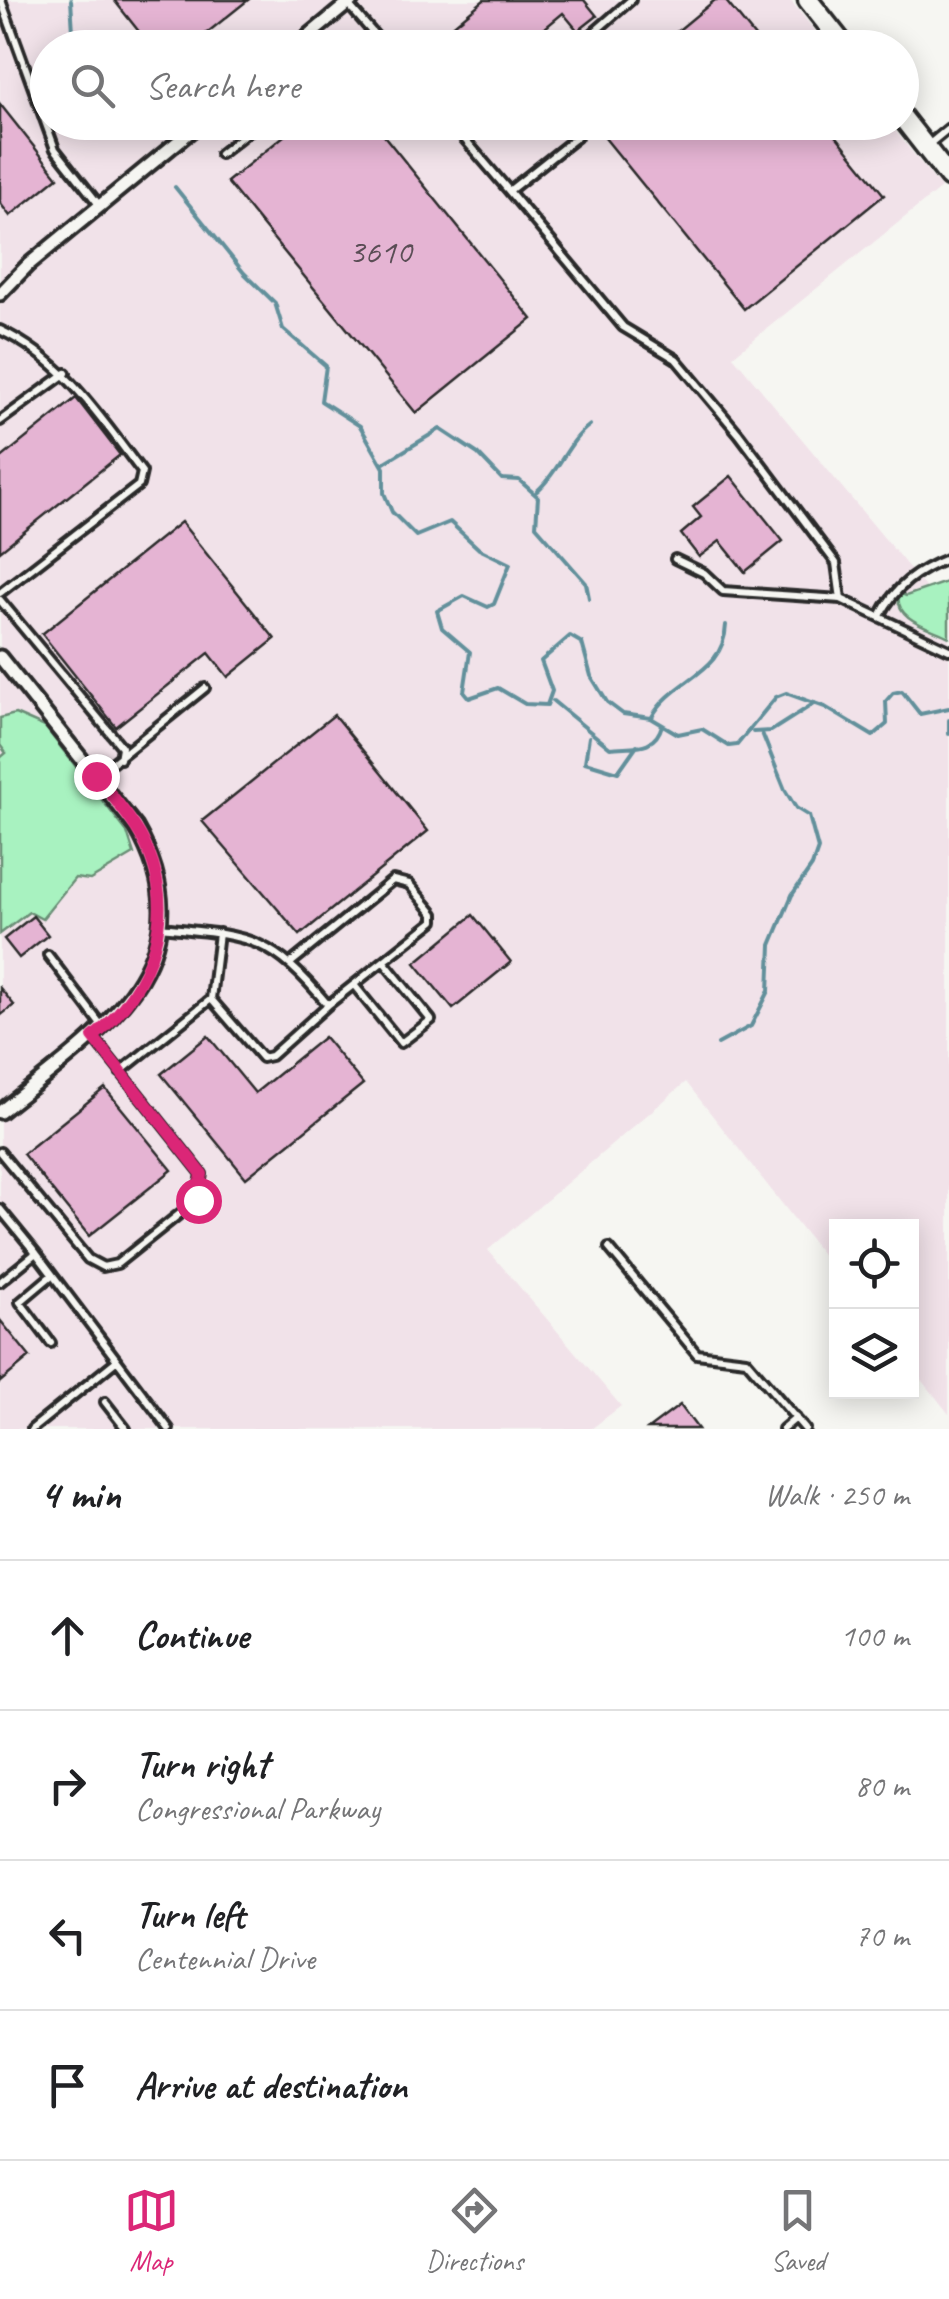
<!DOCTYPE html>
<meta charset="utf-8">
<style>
body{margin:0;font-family:Caveat,sans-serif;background:#f2f2f2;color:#202124}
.controls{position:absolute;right:30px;bottom:30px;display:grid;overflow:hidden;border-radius:0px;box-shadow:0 5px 25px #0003}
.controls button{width:90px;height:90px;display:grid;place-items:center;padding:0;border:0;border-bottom:2px solid #e0e0e0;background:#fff;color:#202124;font:50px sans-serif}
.stop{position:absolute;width:30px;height:30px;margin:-22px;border:8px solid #db2777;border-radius:50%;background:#fff}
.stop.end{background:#db2777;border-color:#fff;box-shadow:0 2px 10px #0008}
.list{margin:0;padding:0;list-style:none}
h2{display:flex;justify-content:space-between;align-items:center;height:130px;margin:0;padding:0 40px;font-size:42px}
h2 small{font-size:32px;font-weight:400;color:#757577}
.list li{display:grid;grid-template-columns:65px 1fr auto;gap:30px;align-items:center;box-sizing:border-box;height:150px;padding:0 40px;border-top:2px solid #e0e0e0}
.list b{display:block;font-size:38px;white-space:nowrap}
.list p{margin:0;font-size:32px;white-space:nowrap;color:#757577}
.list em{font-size:32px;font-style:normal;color:#757577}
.icon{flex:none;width:55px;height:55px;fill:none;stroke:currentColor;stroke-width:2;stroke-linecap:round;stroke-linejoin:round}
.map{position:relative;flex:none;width:949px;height:1429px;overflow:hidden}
.search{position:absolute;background:#fff;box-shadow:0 5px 25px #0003;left:30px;right:30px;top:30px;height:110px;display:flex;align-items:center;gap:25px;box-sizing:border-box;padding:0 35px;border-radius:55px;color:#757577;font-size:38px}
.sheet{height:730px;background:#fff}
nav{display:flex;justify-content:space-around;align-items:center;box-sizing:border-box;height:140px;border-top:2px solid #e0e0e0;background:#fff;font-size:28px;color:#757577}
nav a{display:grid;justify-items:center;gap:5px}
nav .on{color:#db2777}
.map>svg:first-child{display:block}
.built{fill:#f1e2e9}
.green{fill:#a8f2c0;stroke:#6a8e76;stroke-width:2.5}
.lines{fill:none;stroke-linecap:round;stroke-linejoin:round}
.stream{stroke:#62909b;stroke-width:4}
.building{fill:#e5b4d3;stroke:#2b2b2b;stroke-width:2.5}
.service-casing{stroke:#2b2b2b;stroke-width:14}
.minor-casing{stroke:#2b2b2b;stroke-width:19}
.primary-casing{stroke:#2b2b2b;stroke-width:25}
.service{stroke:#f6f6f2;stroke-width:6}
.minor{stroke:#f6f6f2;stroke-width:11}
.primary{stroke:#f6f6f2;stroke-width:18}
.route{stroke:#db2777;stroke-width:12}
.labels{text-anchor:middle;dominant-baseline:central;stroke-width:8;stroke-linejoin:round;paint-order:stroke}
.number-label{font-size:35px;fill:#5a4d55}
</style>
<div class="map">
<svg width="949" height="1429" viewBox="0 0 949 1429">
<rect width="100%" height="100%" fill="#f6f6f2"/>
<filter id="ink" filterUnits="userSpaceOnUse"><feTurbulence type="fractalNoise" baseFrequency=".01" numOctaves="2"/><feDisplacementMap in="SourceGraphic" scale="20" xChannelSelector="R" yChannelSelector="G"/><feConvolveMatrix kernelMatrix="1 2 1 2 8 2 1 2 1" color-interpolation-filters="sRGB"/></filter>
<g filter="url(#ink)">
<path class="built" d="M0,0h790l38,47 -780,1v74l841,1 52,65 -208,168 216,260v798l-37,-47v-141h-76v46l-150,-190 -198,168 133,156 -30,23h-591z"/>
<path class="green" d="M949,581v56c-20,-10 -56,-18 -50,-44l7,3z
M15,714l30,13 82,105 7,22 -44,26 -15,-2 -33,41 -13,-7 -29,22v-176l6,-5 -6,-8v-27z"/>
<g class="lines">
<path class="stream" d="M71,0l3,48
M98,122l17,13
M175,187l69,86 31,30 8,26 43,37 -5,35 39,25 24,42v25l8,19 24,24 34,-14 29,27 31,15 -16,40 -6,3 -24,-11 -27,15 5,17 28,24 -6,40 5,6 29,-10 27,16 22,1 5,-14 -11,-30 29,-25 12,7 9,33 16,26 16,12 28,4 27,16 24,-5 27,17 8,-1 39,-48 10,-4 39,14 48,29 14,-12 -1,-23 7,-8 9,-2 18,23 29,-6
M384,463l56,-34 38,25 24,25 17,1 19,17 -2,29 50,57 3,15
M537,491c22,-19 30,-49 53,-66
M553,701l57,47c21,-3 45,4 52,-23
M652,717c21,-39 72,-42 74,-92
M949,720v14
M753,732l18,-1 44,-28
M589,737l-4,25 33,10 19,-27
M718,1044l33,-18 18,-35 2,-46 21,-50 20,-29 6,-17 -9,-33 -13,-8 -11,-18 -23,-57"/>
</g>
<path class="building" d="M114,0h134l-60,48h-36z
M484,0h100l13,16 -19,15 -15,-18 -42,35h-95z
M715,0h10l39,48h-107z
M0,104l58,73 -48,39 -10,-13z
M301,122h72l159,197 -116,94 -189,-231z
M592,122h233l59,73 -140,114z
M76,398l44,57 -120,96v-92z
M731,476l52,65 -38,31 -25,-31 -21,16 -18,-23 20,-17 -8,-10z
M181,522l94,117 -47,38 -19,-24 -93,74 -74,-93z
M334,715l94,116 -128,104 -98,-114z
M473,915l38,47 -58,47 -38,-46z
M33,916l15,19 -29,23 -15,-19z
M0,988l14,17 -14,11z
M208,1036l47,57 69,-56 39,47 -117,94 -85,-104z
M105,1088l67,82 -83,66 -66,-82z
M0,1320l30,37 -30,25z
M680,1405l18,24h-50z"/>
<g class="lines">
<g class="service-casing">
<path id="service" d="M1,0l54,149 45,57
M347,3l39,45
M355,48l18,-15
M576,48l55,-48
M450,122l59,69 68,-54
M927,146l22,-18
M220,154l40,-32
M509,191l114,136 53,32 63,75 97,129 5,36
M0,330c64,30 100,87 142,142l-3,13 -139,108
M0,421l66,-48
M675,559l29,14 19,18 118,8 108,51
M0,600l122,147 -2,12
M880,616c15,-30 38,-46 69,-58
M96,776l109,-88
M48,955l53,70
M292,962l101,-82 16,4 25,30v7l-106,84
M354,985l47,58 30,-23 -47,-58
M211,999l8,-66
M120,1072l91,-73 51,59 9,-2 57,-51c-59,-71 -80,-69 -168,-78
M0,1152l88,107 15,8 14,-3 80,-64 5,-26 -109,-137
M0,1209l36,44 -36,29
M609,1248l88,106 49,6 59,69
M36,1253l133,176
M51,1343l-31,-41 32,-27
M105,1402l21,27
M32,1429l84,-68
M783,1429l13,-11"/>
</g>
<g class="minor-casing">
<path id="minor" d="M294,48l58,-48
M0,294l28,-29 174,-143
M0,657l136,170c78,136 -43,210 -136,285"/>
</g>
<g class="primary-casing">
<path id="primary" d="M808,0l38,48
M902,117l47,60"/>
</g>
<use href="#service" class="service"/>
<use href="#minor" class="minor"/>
<use href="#primary" class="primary"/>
</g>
</g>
<g class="lines" filter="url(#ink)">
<path class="route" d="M96,776c16,20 34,40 46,62 38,71 11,152 -49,199l109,137 -4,26"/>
</g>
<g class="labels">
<g class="number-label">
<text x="380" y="251">3610</text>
</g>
</g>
</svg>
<div class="controls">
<button><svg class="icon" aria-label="locate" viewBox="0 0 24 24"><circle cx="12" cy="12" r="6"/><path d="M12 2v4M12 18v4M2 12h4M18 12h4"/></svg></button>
<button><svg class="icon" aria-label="layers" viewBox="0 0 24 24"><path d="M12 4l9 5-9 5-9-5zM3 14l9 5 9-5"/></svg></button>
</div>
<div class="stop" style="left:198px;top:1200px"></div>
<div class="stop end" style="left:96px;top:776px"></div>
<div class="search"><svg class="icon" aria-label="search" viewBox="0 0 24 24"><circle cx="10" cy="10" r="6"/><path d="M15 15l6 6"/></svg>Search here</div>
</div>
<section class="sheet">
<h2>4 min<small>Walk · 250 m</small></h2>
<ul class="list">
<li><svg class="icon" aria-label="ahead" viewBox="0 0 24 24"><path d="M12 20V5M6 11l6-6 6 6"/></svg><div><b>Continue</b></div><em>100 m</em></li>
<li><svg class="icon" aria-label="right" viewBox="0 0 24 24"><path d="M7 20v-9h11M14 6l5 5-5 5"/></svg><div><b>Turn right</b><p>Congressional Parkway</p></div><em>80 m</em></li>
<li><svg class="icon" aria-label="left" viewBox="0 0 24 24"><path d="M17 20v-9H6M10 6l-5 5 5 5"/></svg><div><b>Turn left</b><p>Centennial Drive</p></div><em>70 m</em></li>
<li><svg class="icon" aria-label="arrive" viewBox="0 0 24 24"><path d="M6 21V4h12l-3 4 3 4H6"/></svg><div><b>Arrive at destination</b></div></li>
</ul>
</section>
<nav>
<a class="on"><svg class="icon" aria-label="map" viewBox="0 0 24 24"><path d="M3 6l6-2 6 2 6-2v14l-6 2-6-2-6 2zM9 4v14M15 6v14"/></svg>Map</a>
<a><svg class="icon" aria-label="directions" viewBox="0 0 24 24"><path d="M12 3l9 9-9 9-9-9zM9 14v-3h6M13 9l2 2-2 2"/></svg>Directions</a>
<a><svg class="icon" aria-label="saved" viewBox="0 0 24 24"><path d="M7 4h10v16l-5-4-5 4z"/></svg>Saved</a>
</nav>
